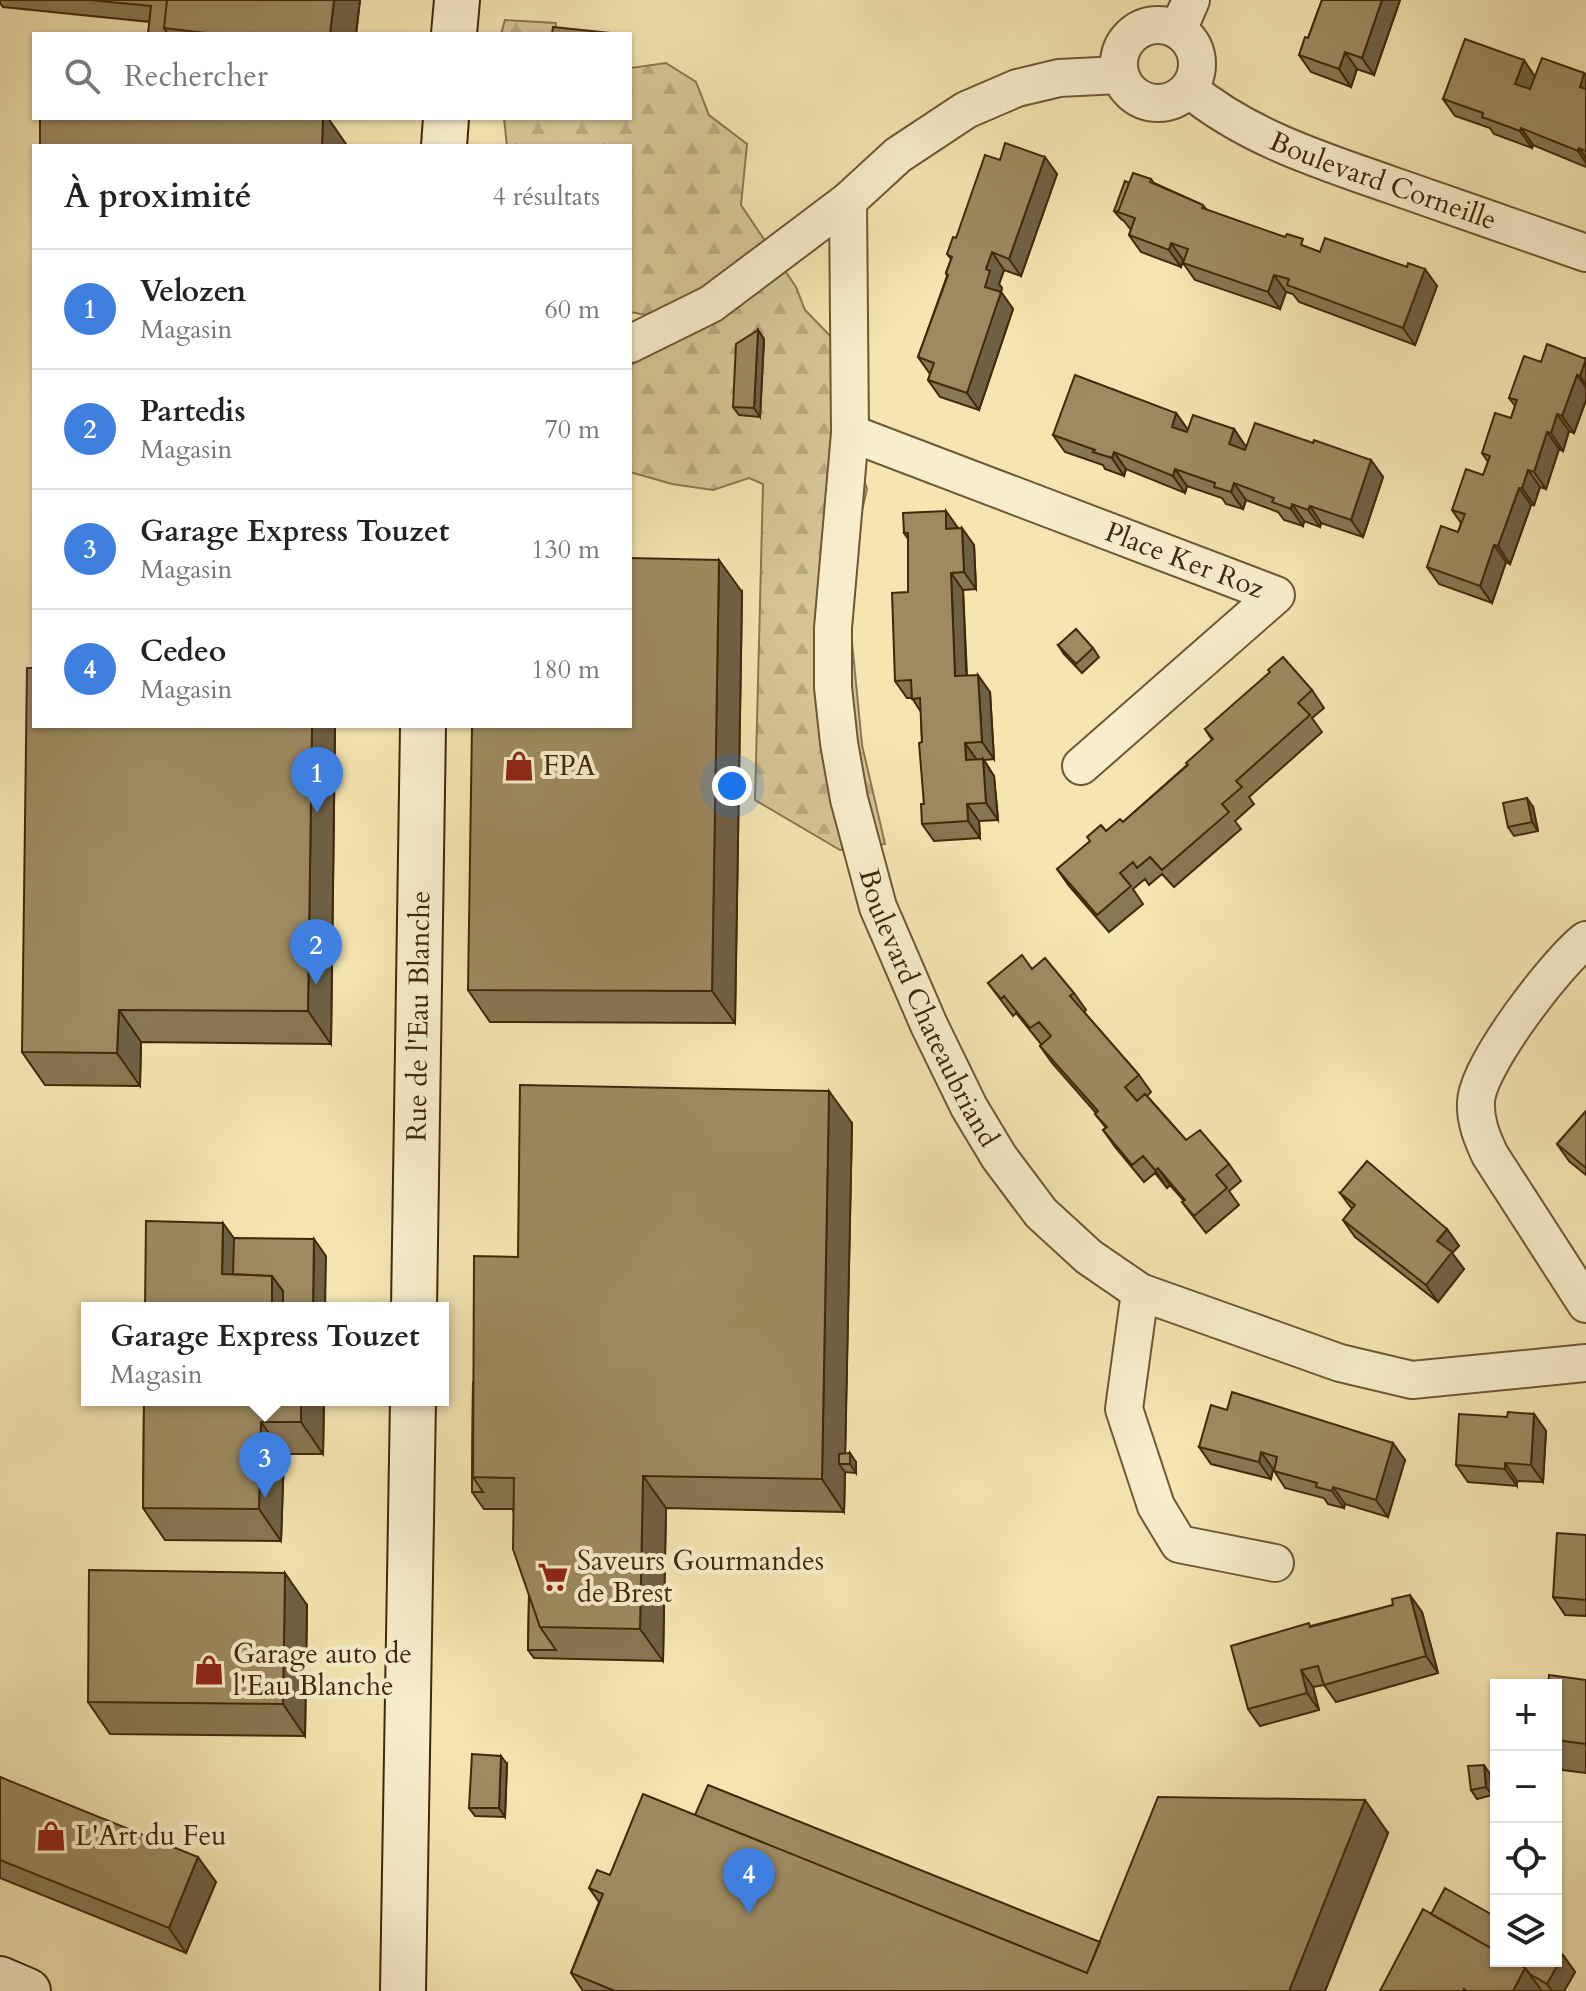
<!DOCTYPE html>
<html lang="fr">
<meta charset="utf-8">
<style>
body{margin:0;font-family:Cardo,serif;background:#f2f2f2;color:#222}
.controls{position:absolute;right:24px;bottom:24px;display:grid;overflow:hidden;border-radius:0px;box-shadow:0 2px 6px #0004}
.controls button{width:72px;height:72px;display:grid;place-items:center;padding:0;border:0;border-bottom:2px solid #e0e0e0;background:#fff;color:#222;font:40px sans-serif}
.you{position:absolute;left:732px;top:786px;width:28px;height:28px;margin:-20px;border:6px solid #fff;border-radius:50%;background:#1a73e8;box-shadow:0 0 0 12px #1a73e833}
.badge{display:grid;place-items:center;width:52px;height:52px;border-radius:50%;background:#8f2418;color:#fff;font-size:26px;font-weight:700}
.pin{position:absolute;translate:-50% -66px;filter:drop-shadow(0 2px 4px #0008)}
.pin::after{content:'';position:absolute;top:42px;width:28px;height:24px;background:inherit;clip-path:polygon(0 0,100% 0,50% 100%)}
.popup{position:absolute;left:81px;top:1302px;width:368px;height:104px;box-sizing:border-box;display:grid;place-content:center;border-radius:0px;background:#fff;filter:drop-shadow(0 2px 6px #0005);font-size:26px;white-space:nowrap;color:#767676}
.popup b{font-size:30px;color:#222}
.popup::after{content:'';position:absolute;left:50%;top:100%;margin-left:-16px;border:16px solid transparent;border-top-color:#fff}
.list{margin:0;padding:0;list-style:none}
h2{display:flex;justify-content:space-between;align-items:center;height:104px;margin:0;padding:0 32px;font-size:34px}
h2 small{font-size:26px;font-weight:400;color:#767676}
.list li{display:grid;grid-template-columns:52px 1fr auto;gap:24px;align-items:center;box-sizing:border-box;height:120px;padding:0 32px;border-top:2px solid #e0e0e0}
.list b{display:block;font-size:30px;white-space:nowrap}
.list p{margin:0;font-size:26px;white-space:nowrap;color:#767676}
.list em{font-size:26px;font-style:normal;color:#767676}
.icon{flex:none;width:44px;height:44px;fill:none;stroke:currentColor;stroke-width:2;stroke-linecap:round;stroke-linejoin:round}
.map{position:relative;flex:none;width:1586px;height:1991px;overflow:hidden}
.search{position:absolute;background:#fff;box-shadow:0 2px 6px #0004;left:32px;top:32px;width:600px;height:88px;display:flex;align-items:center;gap:20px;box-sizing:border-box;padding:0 28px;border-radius:0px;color:#767676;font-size:30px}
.panel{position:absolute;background:#fff;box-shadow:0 2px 6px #0004;left:32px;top:144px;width:600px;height:584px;border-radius:0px}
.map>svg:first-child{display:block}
.forest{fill:url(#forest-firs);stroke:#8c7650;stroke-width:2}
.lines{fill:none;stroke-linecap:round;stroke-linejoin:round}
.street-casing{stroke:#6e5734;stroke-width:40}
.secondary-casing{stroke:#41280a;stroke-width:48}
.street{stroke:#f8eecc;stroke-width:36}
.secondary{stroke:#f8eecc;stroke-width:44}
.wall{fill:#887753;stroke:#41280a;stroke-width:2}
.shaded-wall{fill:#6f6144;stroke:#41280a;stroke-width:2}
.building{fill:#9e8a61;stroke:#41280a;stroke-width:2}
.labels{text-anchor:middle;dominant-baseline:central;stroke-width:8;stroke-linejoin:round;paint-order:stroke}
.street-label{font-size:28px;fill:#41280a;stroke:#f8eecc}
.poi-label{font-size:28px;fill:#41280a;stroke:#f8eecc;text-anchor:start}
</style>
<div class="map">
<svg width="1586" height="1991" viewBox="0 0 1586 1991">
<defs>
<pattern id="forest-firs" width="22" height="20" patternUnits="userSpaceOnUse" patternTransform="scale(2)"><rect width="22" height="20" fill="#d6c595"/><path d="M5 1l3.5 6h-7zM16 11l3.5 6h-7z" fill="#b9a97f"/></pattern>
</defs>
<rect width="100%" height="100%" fill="#f4e5b1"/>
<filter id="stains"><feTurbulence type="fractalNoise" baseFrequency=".0025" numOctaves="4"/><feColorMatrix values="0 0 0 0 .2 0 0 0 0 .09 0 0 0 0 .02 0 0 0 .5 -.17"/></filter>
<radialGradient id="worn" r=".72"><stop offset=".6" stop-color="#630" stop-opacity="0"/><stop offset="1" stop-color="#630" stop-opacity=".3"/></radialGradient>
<path class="forest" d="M505,20l51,3 -1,11h-54z
M666,63l30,19 13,33 38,29 -6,61 55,82 9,23 34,35 -2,55 30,89 -21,91 16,165 23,99 -45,6 -85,-50 8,-316 -14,-6 -36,12 -41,-6 -42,-12v-106l45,-30 -29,-21 -16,-3v-166h-123l-3,-28h126v-50z"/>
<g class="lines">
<g class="street-casing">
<g id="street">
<circle cx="1158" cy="64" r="39"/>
<path d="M1178,30l13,-30"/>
<path id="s1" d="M1189,89c59,49 134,72 205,97 64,22 128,45 192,67"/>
<path id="s2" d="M848,201l2,232 -17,195v59l6,56 10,56 29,108 51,118 40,82 30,50 42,56 48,44 51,35 110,39 90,32 72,17 174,-17"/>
<path d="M630,344l81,-40 137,-103 50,-46 68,-45 51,-22 42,-10 60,-3"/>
<path id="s3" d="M850,433l426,162 -195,171"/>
<path d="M1586,940c-29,22 -109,126 -110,162 -1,19 6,36 14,53l96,149"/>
<path d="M1140,1292l-16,117 32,97 23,38 96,19"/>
</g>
</g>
<g class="secondary-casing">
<g id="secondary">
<path d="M454,34l3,-34"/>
<path d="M444,146l2,-28"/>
<path id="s4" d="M414,1308l9,-582"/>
<path d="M0,1979l28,12"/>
<path d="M403,1991l10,-591"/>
</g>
</g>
<use href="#street" class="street"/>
<use href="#secondary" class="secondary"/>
</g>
<path class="wall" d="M0,0h360l-4,34h-208l2,-12 -147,-15 -3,-4z
M1322,0h78l-26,75 -17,-6 -6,18 -40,-15 -12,-17 9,-17z
M1584,73l2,3v91l-53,-22 -1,3 -38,-14 -4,-6 -35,-12 -12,-17 92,-23z
M1000,160l57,14 -36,102 -17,-6 -5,14 3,4 -1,4 12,17 -34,101 -39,-13 -12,-17 2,-6 -12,-17 29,-81 -1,-3 5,-14 -4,-5z
M1151,179l3,4 49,22 4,5 113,42 117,34 -22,59 -116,-43 -6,-8 -7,-2 -6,17 -85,-29 -12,-17 1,-2 -1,-1 -2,7 -40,-15 -12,-17 2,-5 -7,-9 -3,-2 -7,-8 15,-28z
M758,330l6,9 -4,78 -21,-2 -6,-8z
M1586,358v42l-12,33 -5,-2 -6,20 -4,-2 -13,40 -6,-2 -6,18h-3l-21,59 -4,-2 -14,41 -53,-19 -12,-17 31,-35 3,-9 -9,-13 31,-35 5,-13 -6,-9 29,-35 4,-12 -6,-8 32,-36z
M1176,413l12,17 46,-1 12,18 67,-4 58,17 12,17 -20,60 -42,-14 -1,4 -16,-6 -1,5 -19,-6 -6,-8 -32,-12 -3,9 -17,-5 -4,-6 -35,-12 -2,7 -59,-24 -2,7 -19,-7 -2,-4 -38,-13 -12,-17z
M957,528l17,17 2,44 -13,1 4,85 23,17 4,67 -10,1 10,16 4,44 -19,1 1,17 -46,3 -12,-17 2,-20 -3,-92 -9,-14h-5l-12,-17 13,-89v-53l-4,-6z
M742,592l-7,431 -245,-1 -22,-32z
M1058,645l35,3 6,9 -17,16 -18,-19z
M1312,690l12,18 -12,10 10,14 -73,65 5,7 -19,17 6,8 -67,58 -12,-13 -13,11 -4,-6 -12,10 10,15 -34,28 -40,-46 -12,-17 49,-38 17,-9 64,-57 25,-25 -7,-11z
M335,726l-4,318 -190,-2 -1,44 -95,-1 -23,-33z
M1533,807l5,24 -24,5 -6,-9z
M1032,969l42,24 12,17 -2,2 55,63 12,17 -4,4 39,44 43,24 12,17 -12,10 10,14 -33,28 -24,-31 2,-1 -14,-16 -3,3 -12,-15 -11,9 -29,-35 -12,-17 3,-2 -11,-14 1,-1 -44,-50 -12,-17 1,-2 -25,-31 -3,3 -25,-33z
M1586,1111v64l-17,-14 -12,-17z
M852,1123l-7,330 11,9v11l-11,-1 -1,40 -178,-4 -3,153 -129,-3 -6,-8 1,-55 -16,-86h-29l-12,-17 1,-109 45,-126z
M1340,1193l107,36 12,17 -7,7 12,16 -26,33 -83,-65 -12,-17 9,-11z
M144,1400h180l-1,54h-39l-3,87 -116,-1 -22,-32z
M1534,1414l12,17 -3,51 -26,-1v5l-49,-4 -12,-17 51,-48z
M1199,1447l206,13 -17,57 -43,-13 -1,4 -16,-4 -4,-6 -39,-10 -12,-19 -2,10 -60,-15z
M1586,1535v81l-21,-1 -12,-18z
M307,1605l-2,131 -195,-2 -22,-32z
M1393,1605l29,7 16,61 -102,29 -12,-17 -11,2 6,23 -59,16 -12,-17 63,-83z
M1586,1680v93l-23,-3 -7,-10v-75z
M507,1764l-2,53 -30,-1 -6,-8z
M1490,1774l2,21 -15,4 -6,-9z
M0,1777l216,105 -30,71 -186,-75z
M695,1815l405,127 288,-109 -63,158h-742l-12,-18 28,-71 -10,-14 21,-13z
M1563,1955l12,17 -11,19h-184z"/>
<path class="shaded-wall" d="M334,0h26l-4,34h-26z
M1382,0h18l-26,75 -12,-17z
M1345,52l12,17 -6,18 -12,-18z
M1524,60l12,18 -9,23 -12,-17z
M1584,73l2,3v19l-6,-8z
M323,118h5l18,26v2h-24z
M1521,128l12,17 -1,3 -12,-17z
M1579,148l7,10v5l-8,-12z
M1045,157l12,17 -36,102 -12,-17z
M1171,243l12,17 -2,7 -12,-17z
M992,252l12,18 -5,14 3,4 -4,14 3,-10 12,17 -34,101 -12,-17 18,-106 1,-18z
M1425,269l12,17 -22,59 -12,-17z
M1274,275l12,17 -6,17 -12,-17z
M758,330l6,9 -4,78 -6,-9z
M1586,359v26l-6,-9z
M1577,375l9,13v12l-12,33 -12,-17z
M1176,413l12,17 -4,14 -12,-17z
M1557,414l12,17 -6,20 -12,-18z
M1234,429l12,18 -5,15 -12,-18z
M1547,432l12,17 -13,40 -12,-17z
M1114,452l12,17 -2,7 -12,-18z
M1371,460l12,17 -20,60 -12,-17z
M1175,469l12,17 -2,7 -12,-17z
M1528,470l12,17 -6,18 -12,-17z
M1234,483l12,17 -3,9 -12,-17z
M1519,488l12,17 -21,59 -12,-18z
M1292,504l12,17 -1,5 -12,-17z
M1310,506l11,17 -1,4 -12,-17z
M946,511l12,17 -12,1z
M962,528l12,17 2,44 -12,-17z
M1494,545l12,17 -14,41 -12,-17z
M719,560l23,32 -7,431 -23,-32z
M951,573l12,17 4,103 -12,-17z
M978,675l12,17 4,67 -12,-17z
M312,726h23l-4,318 -23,-33z
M965,743l12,17h-11z
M983,759l11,17 4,44 -12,-17z
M1527,798l6,9 5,24 -6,-9z
M967,804l12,17 1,17 -12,-17z
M119,1010l22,32 -1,44 -23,-33z
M829,1091l23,32 -7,341h-6l6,8 -1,40 -22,-33z
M1158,1168l12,17 -3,3 -12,-18z
M223,1223l23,32 -1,35 -23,-16z
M1447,1229l12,17 -7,7 12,16 -26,33 -12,-17 11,-44z
M314,1239l12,17 -1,52h-12z
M272,1276l23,32h-23z
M301,1400h23l-1,54 -22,-32z
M1534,1414l12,17 -3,51 -12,-17z
M261,1422l23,32 -3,87 -22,-32z
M1393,1443l12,17 -17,57 -12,-17z
M1261,1452l12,17 -2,10 -12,-17z
M850,1453l6,9v11l-6,-9z
M1505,1463l12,18v5l-12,-17z
M643,1476l23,32 -3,153 -23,-32z
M1333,1487l12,17 -1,4 -12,-17z
M285,1573l22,32 -2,131 -22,-32z
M1410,1595l12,17 16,61 -12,-17z
M1301,1670l12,17 6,23 -12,-17z
M501,1756l6,8 -2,53 -6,-9z
M1484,1765l6,9 2,21 -6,-8z
M1365,1800l23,33 -63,158h-36z
M198,1857l18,25 -30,71 -17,-25z
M1563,1955l12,17 -11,19h-12l-5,-7z
M1525,1968l17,23h-29z"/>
<path class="building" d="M89,0h78l-3,28 4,6h-20l3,-28z
M167,0h167l-4,34h-116l-50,-6z
M1322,0h60l-20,58 -17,-6 -6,17 -40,-14 6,-18 3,1z
M553,27l67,7h-68z
M1465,39l59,21 -9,24 15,5 12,-31 42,15 -4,14 6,2v62l-7,-3 -1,3 -57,-23 -1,3 -38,-14 1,-4 -40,-14z
M40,118h283l-1,28h-282z
M1005,143l40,14 -36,102 -17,-7 -6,17 4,2 -5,16 16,5 -34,101 -39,-13 6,-17 -16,-6 30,-82 -2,-2 6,-16 -5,-3 6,-17 3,1 29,-83 15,5z
M1133,173l18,6 -1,3 53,23 -1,3 83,29 2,-3 16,5 -2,6 19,7 5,-14 82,29 1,-4 17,6 -22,59 -116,-43 2,-6 -15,-4 -6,17 -85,-29 5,-14 -17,-6 -2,7 -40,-15 6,-17 -17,-6z
M1125,181l4,2 -11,29 -4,-1z
M758,330l-4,78 -21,-1 3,-63z
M1547,344l39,15 -6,17 -3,-1 -15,41 -5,-2 -6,19 -4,-1 -13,40 -6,-2 -6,18h-3l-21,58 -4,-1 -14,41 -53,-19 14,-41 17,6 7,-18 -13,-4 14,-41 17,6 7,-19 -8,-3 13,-40 16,5 6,-18 -8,-2 15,-42 17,6z
M1075,375l101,38 -4,14 15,5 6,-17 41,14 -5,15 16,6 10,-27 58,20 1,-3 57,20 -20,60 -41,-14 -2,4 -16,-6 -1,5 -19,-7 2,-4 -40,-15 -3,9 -17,-5 1,-4 -40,-14 -2,7 -59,-24 -2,6 -19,-6 2,-2 -42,-15z
M946,511v18l16,-1 2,44 -13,1 4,103 23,-1 4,67 -17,1 1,17 17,-1 3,44 -19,1 1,17 -46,3 -1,-20h3l-5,-61 3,-1 -2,-44 -8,1 -1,-19 -16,1 -3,-88 16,-1v-59h-4l-1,-20z
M34,524v94h-1z
M630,558l89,2 -7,431 -244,-1 4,-264h158z
M1076,629l17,19 -17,16 -18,-19z
M1283,657l29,33 -14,13 12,12 -74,66 6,6 -20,17 7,8 -67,58 -12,-13 -13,11 -4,-6 -13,11 11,13 -34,29 -40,-46 33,-28 -3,-4 14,-12 5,6 14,-12 3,3 65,-57 -2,-2 27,-24 -8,-10 65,-57 -2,-2z
M27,668h7v58h278l-4,285 -189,-1 -2,43 -95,-1z
M1527,798l5,24 -24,5 -5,-24z
M1022,955l10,14 13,-11 29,35 -4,3 69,79 -14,12 12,14 8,-7 41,46 14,-10 29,34 -13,11 11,13 -33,28 -12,-14 3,-2 -27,-32 -3,2 -12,-14 -11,9 -29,-35 4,-3 -12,-13 3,-3 -58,-65 11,-10 -12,-14 -9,6 -26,-32 -3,3 -13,-16z
M520,1085l309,6 -7,388 -179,-3 -3,153 -100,-2 -27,-78 1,-71 -41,-1 1,-221 44,1z
M1586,1111v57l-29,-24z
M1367,1161l80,68 -10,12 15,11 -26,33 -83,-65 12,-15 -15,-12z
M146,1221l77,2 -1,51 50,2v32h-127z
M234,1238l80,1 -1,69h-30v-17l-11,-15 -39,-2z
M473,1383v94l10,15h-11z
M1232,1392l161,51 -17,57 -43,-13 -1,4 -16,-4 1,-4 -43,-12 3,-14 -16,-5 -2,10 -60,-15 12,-42 16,5z
M144,1400h157v22h-40l-2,87 -116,-1z
M1508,1412l26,2 -3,51 -26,-2v6l-49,-4 3,-51 48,3z
M850,1453v11h-11v-10z
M1557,1533l29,2v65l-33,-3z
M89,1570l196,3 -2,131 -195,-2z
M529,1595l11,32 16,23h-28z
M1410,1595l16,61 -102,29 -6,-19 -17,4 6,23 -59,16 -17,-63 78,-23 1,4 83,-22 -1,-6z
M1549,1675l37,5v64l-30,-4v-55h-8z
M472,1754l29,2 -2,52h-30z
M1484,1765l2,22 -15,3 -3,-24z
M0,1777l198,80 -29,71 -169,-68z
M708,1785l392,157 -13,31 -392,-158z
M643,1794l444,179 71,-176 207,3 -76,191h-674l-44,-18 32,-79 -14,-6 8,-18 13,5z
M1445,1888l51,29v34l-65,-37z
M1423,1909l73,42v10h18l11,7 -12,23h-46l-3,-2 -1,2h-83z
M1556,1951l7,4 -16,29 -17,-10 -5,-6 -11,-7h42z"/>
<defs>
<g id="shop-bare" transform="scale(2.4)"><path d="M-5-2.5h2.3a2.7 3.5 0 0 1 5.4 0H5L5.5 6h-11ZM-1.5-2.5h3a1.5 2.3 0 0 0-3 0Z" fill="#8f2418" stroke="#f8eecc" stroke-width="2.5" paint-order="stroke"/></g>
<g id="supermarket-bare" transform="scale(2.4)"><path d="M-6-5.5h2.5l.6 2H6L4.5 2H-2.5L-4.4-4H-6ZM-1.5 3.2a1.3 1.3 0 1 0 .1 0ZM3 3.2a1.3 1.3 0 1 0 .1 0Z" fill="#8f2418" stroke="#f8eecc" stroke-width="2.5" paint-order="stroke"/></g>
</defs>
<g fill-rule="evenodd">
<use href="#shop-bare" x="519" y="766"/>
<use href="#supermarket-bare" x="553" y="1577"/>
<use href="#shop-bare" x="209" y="1670"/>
<use href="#shop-bare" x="51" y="1836"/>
</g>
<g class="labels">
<g class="street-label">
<text stroke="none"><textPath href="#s1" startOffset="216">Boulevard Corneille</textPath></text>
<text stroke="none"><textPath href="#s3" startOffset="358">Place Ker Roz</textPath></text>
<text stroke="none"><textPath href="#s2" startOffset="824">Boulevard Chateaubriand</textPath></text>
<text stroke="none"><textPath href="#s4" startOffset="292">Rue de l'Eau Blanche</textPath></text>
</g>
<g class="poi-label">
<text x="543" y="766">FPA</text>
<text x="577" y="1561">Saveurs Gourmandes<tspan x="577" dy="32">de Brest</tspan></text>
<text x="233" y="1654">Garage auto de<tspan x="233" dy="32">l'Eau Blanche</tspan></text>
<text x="75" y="1836">L'Art du Feu</text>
</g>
</g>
<rect width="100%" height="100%" filter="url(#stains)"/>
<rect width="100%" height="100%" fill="url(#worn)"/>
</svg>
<div class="controls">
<button>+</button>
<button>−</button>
<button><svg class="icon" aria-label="locate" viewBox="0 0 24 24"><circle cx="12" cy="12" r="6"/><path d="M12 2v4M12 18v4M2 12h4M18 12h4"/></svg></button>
<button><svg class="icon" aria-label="layers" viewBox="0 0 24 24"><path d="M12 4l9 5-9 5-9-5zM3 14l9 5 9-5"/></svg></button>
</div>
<div class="you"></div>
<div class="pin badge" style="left:317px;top:813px;background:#3f7fe0">1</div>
<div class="pin badge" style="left:316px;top:985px;background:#3f7fe0">2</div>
<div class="pin badge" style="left:265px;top:1498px;background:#3f7fe0">3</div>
<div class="popup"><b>Garage Express Touzet</b>Magasin</div>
<div class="pin badge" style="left:749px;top:1914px;background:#3f7fe0">4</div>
<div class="search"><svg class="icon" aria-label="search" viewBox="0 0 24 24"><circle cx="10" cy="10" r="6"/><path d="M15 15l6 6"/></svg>Rechercher</div>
<section class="panel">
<h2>À proximité<small>4 résultats</small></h2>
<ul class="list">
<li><span class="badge" style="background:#3f7fe0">1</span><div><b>Velozen</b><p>Magasin</p></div><em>60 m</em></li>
<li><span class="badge" style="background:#3f7fe0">2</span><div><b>Partedis</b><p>Magasin</p></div><em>70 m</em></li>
<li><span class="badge" style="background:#3f7fe0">3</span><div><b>Garage Express Touzet</b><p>Magasin</p></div><em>130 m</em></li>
<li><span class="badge" style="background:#3f7fe0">4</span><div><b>Cedeo</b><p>Magasin</p></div><em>180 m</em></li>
</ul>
</section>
</div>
